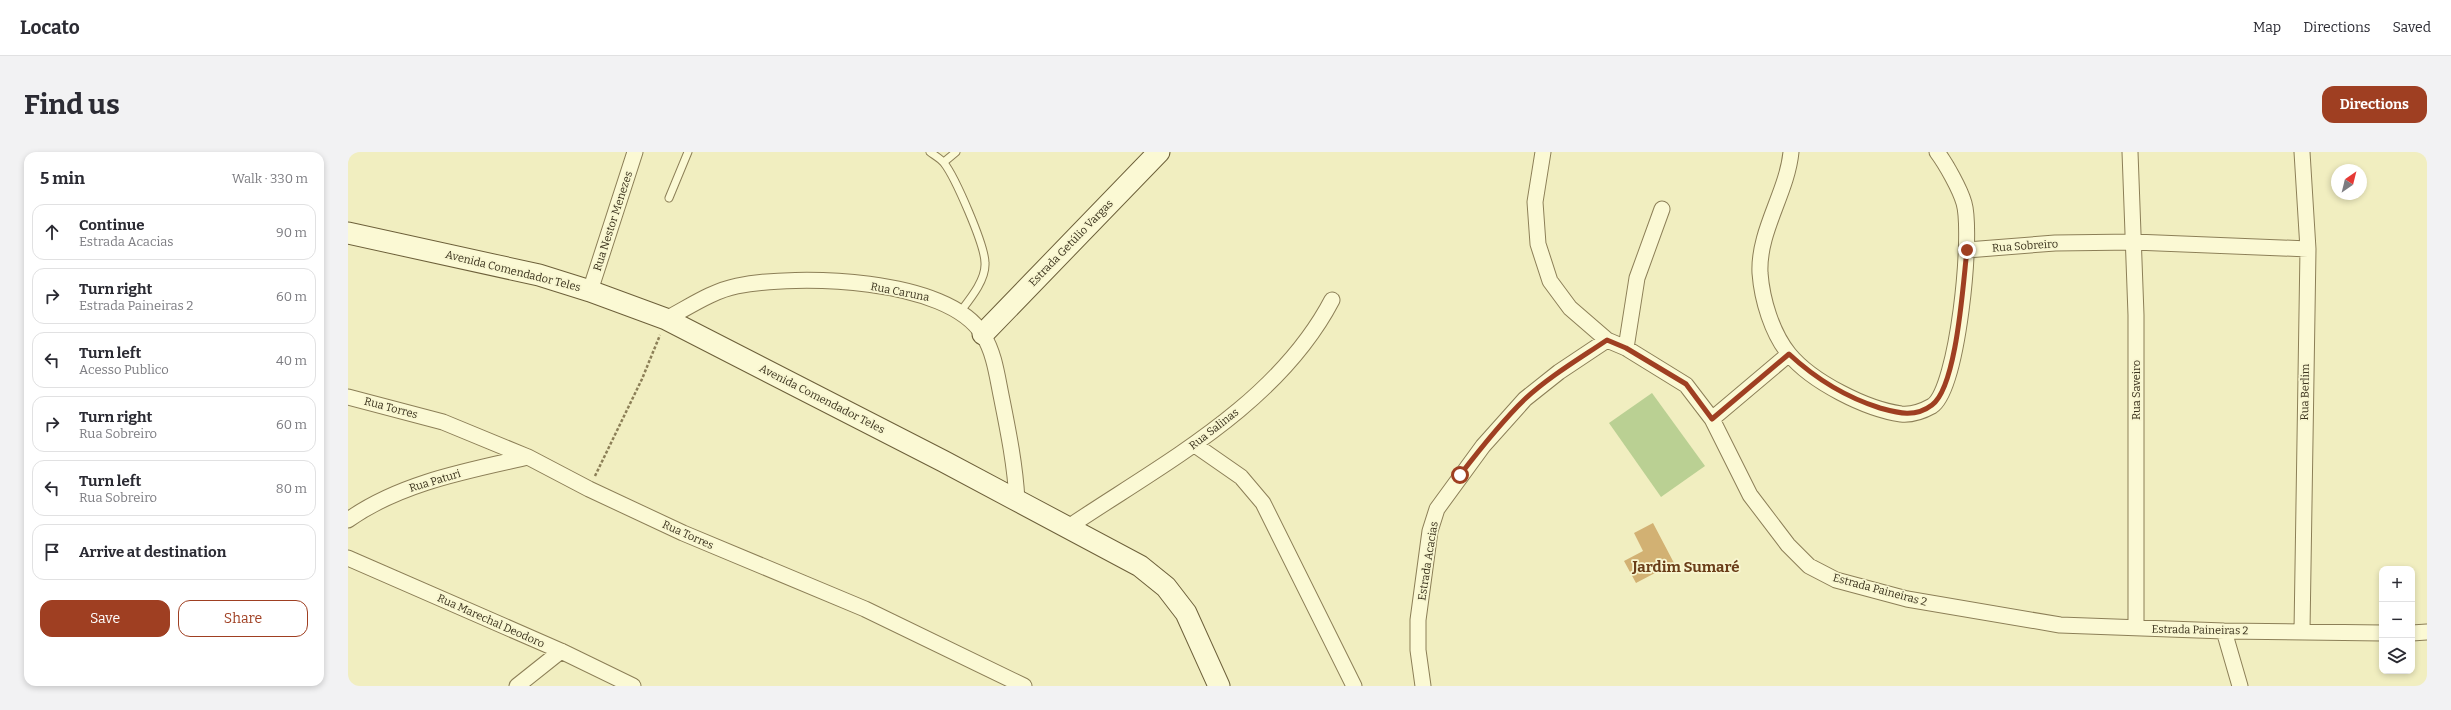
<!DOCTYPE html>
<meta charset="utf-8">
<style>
body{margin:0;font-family:Bitter,serif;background:#f2f2f3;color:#2b2b33}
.controls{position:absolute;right:12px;bottom:12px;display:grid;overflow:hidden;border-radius:8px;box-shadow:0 2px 6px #0003}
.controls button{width:36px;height:36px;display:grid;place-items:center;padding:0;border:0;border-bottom:1px solid #e1e1e2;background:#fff;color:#2b2b33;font:20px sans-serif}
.compass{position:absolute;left:1983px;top:12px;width:36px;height:36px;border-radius:50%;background:#fff;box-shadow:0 2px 6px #0003;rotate:35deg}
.stop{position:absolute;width:12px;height:12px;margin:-9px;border:3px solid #9f3f22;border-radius:50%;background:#fff}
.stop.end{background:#9f3f22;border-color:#fff;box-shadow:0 1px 4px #0008}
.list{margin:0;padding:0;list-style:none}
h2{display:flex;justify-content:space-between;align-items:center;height:52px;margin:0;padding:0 16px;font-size:17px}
h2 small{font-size:13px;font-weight:400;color:#7c7c81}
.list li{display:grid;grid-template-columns:26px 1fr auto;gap:12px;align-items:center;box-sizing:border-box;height:56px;margin:0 8px 8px;padding:0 8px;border:1px solid #e1e1e2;border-radius:12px}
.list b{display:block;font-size:15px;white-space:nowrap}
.list p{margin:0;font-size:13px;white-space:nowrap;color:#7c7c81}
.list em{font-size:13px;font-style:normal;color:#7c7c81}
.actions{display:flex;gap:8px;padding:12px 16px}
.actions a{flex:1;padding:9px 0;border:1px solid #9f3f22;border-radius:12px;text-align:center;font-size:14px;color:#9f3f22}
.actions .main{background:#9f3f22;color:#fff}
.icon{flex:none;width:22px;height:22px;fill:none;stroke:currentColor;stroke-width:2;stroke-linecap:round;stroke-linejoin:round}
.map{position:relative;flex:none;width:2079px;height:534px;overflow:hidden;border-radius:12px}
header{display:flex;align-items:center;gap:24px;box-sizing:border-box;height:56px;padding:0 20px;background:#fff;border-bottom:1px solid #e1e1e2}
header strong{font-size:19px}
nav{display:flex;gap:22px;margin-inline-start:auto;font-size:14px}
.intro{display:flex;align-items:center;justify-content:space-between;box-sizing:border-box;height:96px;padding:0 24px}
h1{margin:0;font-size:28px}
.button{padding:10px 18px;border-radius:12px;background:#9f3f22;color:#fff;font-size:14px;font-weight:700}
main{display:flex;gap:24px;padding:0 24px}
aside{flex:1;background:#fff;border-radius:12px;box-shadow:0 2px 6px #0003}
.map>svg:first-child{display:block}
.green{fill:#bad093}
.building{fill:#d2b173}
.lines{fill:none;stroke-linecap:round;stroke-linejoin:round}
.service-casing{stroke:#8c7f57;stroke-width:9}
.minor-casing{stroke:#8c7f57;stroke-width:17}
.secondary-casing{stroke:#6d603a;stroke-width:23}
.path{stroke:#8c7f57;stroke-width:2.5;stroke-dasharray:3 2;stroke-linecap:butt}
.service{stroke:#fbf9d4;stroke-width:7}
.minor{stroke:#fbf9d4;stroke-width:15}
.secondary{stroke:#fbf9d4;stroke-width:21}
.route{stroke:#9f3f22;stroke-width:5}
.labels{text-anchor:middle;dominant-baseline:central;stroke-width:3.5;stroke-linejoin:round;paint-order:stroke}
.street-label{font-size:11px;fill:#3a321c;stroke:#f8f6d0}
.district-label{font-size:15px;font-weight:bold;fill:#6a3d18;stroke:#f8f6d0}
</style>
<header>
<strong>Locato</strong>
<nav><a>Map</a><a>Directions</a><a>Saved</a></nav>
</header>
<div class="intro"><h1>Find us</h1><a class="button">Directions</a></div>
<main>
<aside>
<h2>5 min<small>Walk · 330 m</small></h2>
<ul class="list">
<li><svg class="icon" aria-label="ahead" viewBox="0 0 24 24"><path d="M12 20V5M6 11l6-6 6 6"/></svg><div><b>Continue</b><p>Estrada Acacias</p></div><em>90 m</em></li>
<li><svg class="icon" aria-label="right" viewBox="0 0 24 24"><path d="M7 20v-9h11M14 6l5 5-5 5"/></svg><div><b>Turn right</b><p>Estrada Paineiras 2</p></div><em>60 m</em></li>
<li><svg class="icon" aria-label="left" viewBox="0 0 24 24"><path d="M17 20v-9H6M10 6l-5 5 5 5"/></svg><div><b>Turn left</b><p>Acesso Publico</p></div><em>40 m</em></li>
<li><svg class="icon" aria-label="right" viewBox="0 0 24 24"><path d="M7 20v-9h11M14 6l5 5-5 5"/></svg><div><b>Turn right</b><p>Rua Sobreiro</p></div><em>60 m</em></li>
<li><svg class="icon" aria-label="left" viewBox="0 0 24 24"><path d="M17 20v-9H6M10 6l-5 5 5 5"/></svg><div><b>Turn left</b><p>Rua Sobreiro</p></div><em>80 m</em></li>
<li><svg class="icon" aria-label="arrive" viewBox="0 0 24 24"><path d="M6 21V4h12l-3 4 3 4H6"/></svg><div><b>Arrive at destination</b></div></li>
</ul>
<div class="actions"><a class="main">Save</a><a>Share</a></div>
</aside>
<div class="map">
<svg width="2079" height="534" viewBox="0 0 2079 534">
<rect width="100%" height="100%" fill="#f1eec0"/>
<path class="green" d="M1304,241l53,73 -44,31 -52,-74z"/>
<path class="building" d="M1305,371l21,40 -38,20 -12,-22 19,-10 -9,-18z"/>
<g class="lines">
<g class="service-casing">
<path id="service" d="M582,0c4,3 11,7 14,11 11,14 41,82 41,100 1,17 -15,36 -25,49
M596,10l12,-10
M321,46l19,-46"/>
</g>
<g class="minor-casing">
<path id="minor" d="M1195,0l-8,50 3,42 12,37 20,27 37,32 19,8 60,37 26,34 38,76 38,50 21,21 27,14 71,19 153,26 164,6 158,2
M1443,0c-4,41 -33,79 -31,121 2,27 12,60 29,81 23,28 77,55 112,60 10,1 22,-3 31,-8 26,-17 41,-172 32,-203 -4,-14 -18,-39 -27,-51
M1782,0l6,163v313
M1619,98l88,-7 79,-1 174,7
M242,139l45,-139
M318,167c23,-12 46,-28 71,-33 59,-12 211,-9 246,49 11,17 14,40 18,60 7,35 14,69 16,105
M1278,196l11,-70 25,-69
M0,245l95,25 85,35 61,32 94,44 182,76 159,77
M1364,267l77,-65
M847,293l46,32 22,26 91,183
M0,368c52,-37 118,-49 180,-63
M719,376c95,-64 210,-123 265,-228
M0,406l213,93 72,35
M1876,479l16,55
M1954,479l6,-382 -6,-97
M2064,481l15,-1
M169,534l44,-35
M1075,534l-5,-36v-30l12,-89 7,-22 46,-63 42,-47 34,-27 48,-32"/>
</g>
<g class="secondary-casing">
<path id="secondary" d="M0,81l191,42 51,16 76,28 277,142 197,105 26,21 20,26 33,73
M635,182l176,-182"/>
</g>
<path class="path" d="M247,324l47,-97 18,-44"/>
<use href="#service" class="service"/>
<use href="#minor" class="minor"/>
<use href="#secondary" class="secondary"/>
</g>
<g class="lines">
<path class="route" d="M1112,323c20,-26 41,-53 65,-76 25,-23 54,-40 82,-59l19,8 60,36 26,35 77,-65c27,25 56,43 91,54 18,5 35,10 52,-3 25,-18 31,-123 35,-155"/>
</g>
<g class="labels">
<g class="street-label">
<text transform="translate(265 69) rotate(-72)">Rua Nestor Menezes</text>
<text transform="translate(723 91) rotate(-46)">Estrada Getúlio Vargas</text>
<text transform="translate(1677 94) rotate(-4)">Rua Sobreiro</text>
<text transform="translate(165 119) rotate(14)">Avenida Comendador Teles</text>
<text transform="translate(552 140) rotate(11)">Rua Caruna</text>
<text transform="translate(1788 238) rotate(-90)">Rua Saveiro</text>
<text transform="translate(1957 240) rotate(-89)">Rua Berlim</text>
<text transform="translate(474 247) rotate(27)">Avenida Comendador Teles</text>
<text transform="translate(43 256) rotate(15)">Rua Torres</text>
<text transform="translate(866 277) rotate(-38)">Rua Salinas</text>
<text transform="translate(87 329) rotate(-17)">Rua Paturi</text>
<text transform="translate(340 383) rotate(24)">Rua Torres</text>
<text transform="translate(1080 409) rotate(-81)">Estrada Acacias</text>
<text transform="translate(1532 438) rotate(15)">Estrada Paineiras 2</text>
<text transform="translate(143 469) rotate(24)">Rua Marechal Deodoro</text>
<text transform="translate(1852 478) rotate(1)">Estrada Paineiras 2</text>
</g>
<g class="district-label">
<text x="1338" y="415">Jardim Sumaré</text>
</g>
</g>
</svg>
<div class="controls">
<button>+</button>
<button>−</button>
<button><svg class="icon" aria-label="layers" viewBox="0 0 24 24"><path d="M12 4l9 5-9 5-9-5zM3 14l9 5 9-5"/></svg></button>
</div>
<svg class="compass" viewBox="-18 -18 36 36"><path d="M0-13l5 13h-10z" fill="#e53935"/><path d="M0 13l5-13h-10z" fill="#7c7c81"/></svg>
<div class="stop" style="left:1112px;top:323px"></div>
<div class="stop end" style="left:1619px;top:98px"></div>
</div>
</main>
